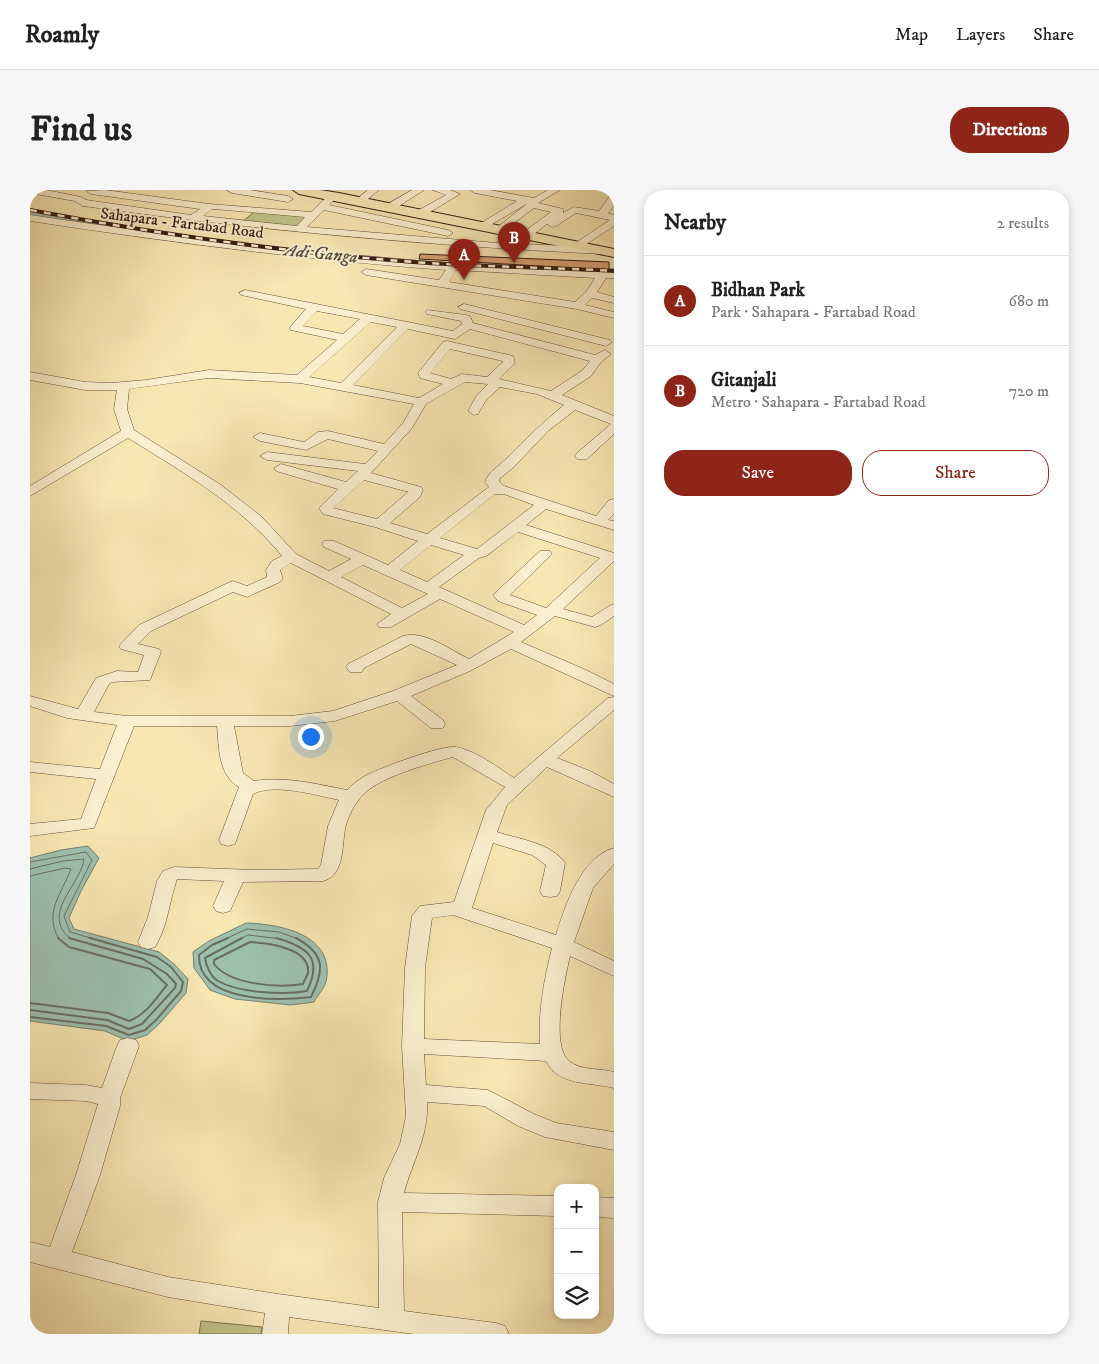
<!DOCTYPE html>
<meta charset="utf-8">
<style>
body{margin:0;font-family:"IM FELL DW Pica",serif;background:#f6f6f6;color:#222}
.controls{position:absolute;right:15px;bottom:15px;display:grid;overflow:hidden;border-radius:10px;box-shadow:0 2px 8px #0003}
.controls button{width:45px;height:45px;display:grid;place-items:center;padding:0;border:0;border-bottom:1px solid #e0e0e0;background:#fff;color:#222;font:25px sans-serif}
.you{position:absolute;left:280px;top:546px;width:18px;height:18px;margin:-12px;border:4px solid #fff;border-radius:50%;background:#1a73e8;box-shadow:0 0 0 8px #1a73e833}
.badge{display:grid;place-items:center;width:32px;height:32px;border-radius:50%;background:#8f2418;color:#fff;font-size:16px;font-weight:700}
.pin{position:absolute;translate:-50% -41px;filter:drop-shadow(0 1px 2px #0008)}
.pin::after{content:'';position:absolute;top:26px;width:18px;height:15px;background:inherit;clip-path:polygon(0 0,100% 0,50% 100%)}
.list{margin:0;padding:0;list-style:none}
h2{display:flex;justify-content:space-between;align-items:center;height:65px;margin:0;padding:0 20px;font-size:21px}
h2 small{font-size:16px;font-weight:400;color:#767676}
.list li{display:grid;grid-template-columns:32px 1fr auto;gap:15px;align-items:center;box-sizing:border-box;height:90px;padding:0 20px;border-top:1px solid #e0e0e0}
.list b{display:block;font-size:19px;white-space:nowrap}
.list p{margin:0;font-size:16px;white-space:nowrap;color:#767676}
.list em{font-size:16px;font-style:normal;color:#767676}
.actions{display:flex;gap:10px;padding:15px 20px}
.actions a{flex:1;padding:11px 0;border:1px solid #8f2418;border-radius:20px;text-align:center;font-size:18px;color:#8f2418}
.actions .main{background:#8f2418;color:#fff}
.icon{flex:none;width:28px;height:28px;fill:none;stroke:currentColor;stroke-width:2;stroke-linecap:round;stroke-linejoin:round}
.map{position:relative;flex:none;width:584px;height:1144px;overflow:hidden;border-radius:20px}
header{display:flex;align-items:center;gap:30px;box-sizing:border-box;height:70px;padding:0 25px;background:#fff;border-bottom:1px solid #e0e0e0}
header strong{font-size:24px}
nav{display:flex;gap:28px;margin-inline-start:auto;font-size:18px}
.intro{display:flex;align-items:center;justify-content:space-between;box-sizing:border-box;height:120px;padding:0 30px}
h1{margin:0;font-size:35px}
.button{padding:12px 22px;border-radius:20px;background:#8f2418;color:#fff;font-size:18px;font-weight:700}
main{display:flex;gap:30px;padding:0 30px}
aside{flex:1;background:#fff;border-radius:20px;box-shadow:0 2px 8px #0003}
.map>svg:first-child{display:block}
.green{fill:#c2c489;stroke:#7b704d}
.water{fill:#9dc0ae;stroke:#737e6f}
.lines{fill:none;stroke-linecap:round;stroke-linejoin:round}
.shore-far1{stroke:#686e60;stroke-width:1}
.shore{stroke:#686e60;stroke-width:2}
.river{fill:#9dc0ae;fill-rule:evenodd}
.building{fill:#d8a173;stroke:#341b11}
.minor-casing{stroke:#654e3a;stroke-width:1}
.major-casing{stroke:#341b11;stroke-width:2}
.minor{fill:#faefce;fill-rule:evenodd}
.major{fill:#f7e7b3;fill-rule:evenodd}
.rail-casing{stroke:#341b11;stroke-width:4}
.rail{stroke:#faefce;stroke-width:2.5;stroke-dasharray:7;stroke-linecap:butt}
.labels{text-anchor:middle;dominant-baseline:central;stroke-width:4;stroke-linejoin:round;paint-order:stroke}
.far-street-label{font-size:16px;fill:#341b11;stroke:#faefce}
.far-water-label{font-size:18px;font-style:italic;fill:#544d40;stroke:#faefce}
</style>
<header>
<strong>Roamly</strong>
<nav><a>Map</a><a>Layers</a><a>Share</a></nav>
</header>
<div class="intro"><h1>Find us</h1><a class="button">Directions</a></div>
<main>
<div class="map">
<svg width="584" height="1144" viewBox="0 0 584 1144">
<rect width="100%" height="100%" fill="#f7e7b3"/>
<filter id="stains"><feTurbulence type="fractalNoise" baseFrequency=".004" numOctaves="4"/><feColorMatrix values="0 0 0 0 .2 0 0 0 0 .09 0 0 0 0 .02 0 0 0 .5 -.17"/></filter>
<radialGradient id="worn" r=".72"><stop offset=".6" stop-color="#630" stop-opacity="0"/><stop offset="1" stop-color="#630" stop-opacity=".3"/></radialGradient>
<path class="green" d="M228,19l53,7 -13,12 -56,-6z
M171,1131l61,6 -1,7h-62z"/>
<path class="water" d="M58,656l11,12 -18,33 -12,27 5,11 85,23 15,12 14,15 -2,14 -26,30 -13,12 -19,6 -23,-10 -75,-10v-163l31,-8z
M216,733c35,1 90,12 80,59 -2,7 -9,14 -12,20l-23,3 -56,-6 -25,-9 -16,-22 -1,-16 16,-11z"/>
<g class="lines">
<path class="shore-far1" d="M0,672l56,-10 6,8 -28,56 6,16 24,7
M0,679l33,-8 21,-2c-3,26 -45,55 -13,80
M0,686l35,-8 6,1c-9,24 -28,44 -12,70
M195,749l22,-10 32,3 19,7
M210,749l8,-4 33,4"/>
<path class="shore" d="M198,748l-16,7 -13,10c-1,48 79,46 112,42 14,-28 14,-43 -15,-59
M212,748l-37,20c1,8 6,19 13,23 21,12 66,14 89,10 16,-33 1,-44 -31,-53
M220,752c17,1 61,6 58,31 -1,3 -4,8 -5,11 -25,4 -73,1 -89,-20v-4z
M0,813l78,10 21,8c17,-6 27,-23 38,-36l-17,-16 -81,-22 -11,-9
M0,820l77,10 22,9 13,-5 33,-36 1,-4 -9,-10 -24,-15 -74,-21
M0,827l76,9 23,9 16,-5 11,-10 25,-29 2,-9 -12,-15 -14,-10 -67,-19"/>
<path class="river" d="M0,19l78,14 7,4 -7,4 -78,-14z
M460,72l124,6v8l-129,-7 -2,-3z"/>
</g>
<path class="building" d="M390,64l189,8v8l-190,-11z"/>
<g class="lines">
<g class="minor-casing">
<path id="minor" d="M0,0h16l35,7 5,3 105,15 9,-6 -109,-15 -5,-3 19,-1 104,14 102,8 19,-18 3,-1 5,3 -9,9 119,25 5,3 -5,3 -124,-26 -17,17 190,16 74,3 39,-26 -34,-7 -20,13 -4,1 -5,-3 -18,14h-8l-1,-2 1,-2 30,-22 -17,-4 -35,26 -4,-1 -1,-2 1,-2 33,-26 -46,27 -5,-3 1,-2 39,-24 -42,-8 -5,-3h20l44,8 14,-8h12l-22,13 25,6v4l11,-6 25,4 12,-17 3,-1v13l-6,7 6,2v11l-32,21 25,2 1,2 -5,3c-174,-8 -347,-24 -520,-48l-8,-5 -45,-8zM182,19h3l90,8 -8,9 -94,-10z
M197,0h23l38,6 5,3 -5,3 -56,-9z
M338,0h11l-16,13h-6v-4z
M382,0h12l-28,18h-8v-4z
M403,0h17l10,4 -35,21h-8v-4l29,-16z
M0,25c194,29 388,50 584,57v6h-8l-9,14 17,5v6l-22,-5 -7,7 29,7v6l-37,-9 -211,-34 -5,-3 5,-3 73,11 7,-10c-139,-10 -278,-28 -416,-49zM426,80l139,8 -9,14 -11,10 -126,-20z
M215,100l208,41 9,-7 -1,-3 -34,-7 -2,-2 2,-2 39,5 4,1 3,7 122,32 10,-5 6,4 -10,8 -10,14 -29,19 52,21v18l-27,25h-10l-2,-3 2,-3 34,-29 -36,-14 -27,21 -34,36 -14,11 -1,3 5,5 92,30 13,-16 5,-1v15l-6,6 6,1v9l-68,-21 -20,16 88,28v8l-51,48 29,8 17,-11 5,-2v12l-13,9 -6,2 -40,-11 -34,26 65,28 28,14v12l-103,-47 -41,22 -59,25 32,24 2,4 -2,4h-12l-34,-27 -62,20 -45,5h-56l9,47 11,8c31,-5 62,3 93,9 5,-5 11,-10 18,-14 15,-8 76,-31 91,-29 21,4 41,20 58,31l94,-80 6,-1v13l-57,48 33,13 24,13v13l-67,-30 -40,38 -10,27c21,7 55,11 68,31l-5,28 -3,5 -7,1 -7,-1 -3,-5 6,-26 -14,-10 -39,-12 -21,65 84,27c9,-29 25,-78 58,-87v16l-21,24 -19,54 40,19v15l-44,-20c-5,22 -20,89 -1,105 12,10 31,7 45,11v16c-24,-6 -56,-2 -68,-27l-122,-7 2,31 62,5 46,24 22,9 58,9v18l-69,-13 -27,-11 -34,-20 -57,-4c2,34 -15,60 -23,91l154,3v20l-156,-4 2,99 92,12 9,3 4,8h-95l-125,-17 -1,17h-26l3,-21 -97,-16 -138,-35v-20l20,5 26,-72 22,-71 -12,-3 -56,-2v-16l56,2 16,3 15,-42 3,-6 8,-2 8,2 3,6 -19,52v8l-20,69 -28,77 96,25 110,17 101,14 -1,-106 6,-24 16,-34 6,-28 -4,-70 3,-78 7,-52 8,-10 34,-4 32,-92 19,-23 -52,-30c-23,6 -72,20 -88,36 -10,9 -15,20 -19,32 -5,19 0,50 -23,56l-80,1 -13,29 -7,2 -7,-2 -3,-5 11,-25 -47,-2c-8,23 -9,47 -22,68l-7,2 -7,-2 -3,-5 10,-25 9,-36 6,-10 11,-4 81,3 63,-1 3,-4 7,-39 11,-26c-23,-5 -65,-17 -86,-6l-18,50 -7,2 -7,-2 -2,-4 20,-53c-21,-12 -20,-40 -22,-61h-83l-40,102 -64,8v-12l51,-5 15,-40 -66,-7v-10l70,7 17,-44 -50,-7 -37,-12v-10l48,13 18,-31 21,-7 21,1 6,-17 -23,-6 -2,-3 20,-21 89,-42 5,-2 14,5 20,-9 -1,-7 6,-9 10,-5c-42,-51 -99,-84 -154,-118l-98,58v-10l91,-55 -7,-22 3,-19h-32l-55,-10v-8l55,10 27,1 34,-3 63,-10 88,5 40,-35 -46,-10 -2,-2 2,-2 15,-17 -65,-14 -2,-2zM287,121l43,8 -17,15 -40,-8zM341,132l26,5 -56,56 -32,-6zM378,139l47,10 15,-10 120,32 -7,9 -32,21 -52,-12 16,-16 -2,-7 -66,-15 -4,1 -25,31 2,5 23,6 -24,14 -66,-13zM420,159l53,12v1l-16,15 -25,-3 -11,5 -21,-6zM179,188l91,5 114,21 -11,19 -19,21 -56,-13 -10,1 -14,10 -44,-9 -7,4 7,4 46,9 22,-11 50,12 -13,13 -98,-12 -7,4 7,4 91,11 -12,11 -65,-18 -7,4 2,3 62,18 -19,19 4,6 52,13 43,14 -30,24 -54,-24h-10l-2,3 2,3 27,12 -22,12 -33,-17 -34,-37 -41,-32 -87,-55 -7,-21 2,-20zM435,192l23,2 -11,11 -9,16 6,4 4,-1 8,-14 14,-13 37,7 27,11c-22,18 -38,34 -58,54 -8,8 -17,12 -21,23l4,5 -62,47 -37,-11 30,-26 3,-7 -2,-3 -50,-14 41,-45 14,-24zM334,290l45,12h-1l-31,27 -44,-11zM465,304h9l30,11 -57,44 -37,-11zM488,342l82,26 -54,50 -36,-13 42,-41 -2,-3h-10l-47,44 5,6 39,14 -13,10 -85,-38 40,-29 7,-2zM401,355l33,10 -37,27 -27,-12zM261,373l100,51 -14,10 2,3h12l49,-28 74,33 -45,27c-19,-9 -44,-29 -66,-23l-55,28 -2,3 4,5h12l2,-4 47,-24 46,21 -64,26 -60,20 -43,5h-163l-33,-4 15,-28 3,-2 38,-2 11,-28 -2,-3 -21,-5 13,-13 82,-39 14,5 33,-15 3,-3 -3,-9zM333,375l65,29 -26,14 -61,-31zM423,725l99,33c-8,32 -14,63 -12,96l-116,-5 1,-71 7,-50z
M434,114l146,36 2,2 -6,4 -146,-37 -2,-2z
M565,1007l19,1v20l-19,-1z"/>
</g>
<g class="major-casing">
<path id="major" d="M263,0h27l19,3 275,56v8l-315,-63z"/>
</g>
<use href="#minor" class="minor"/>
<use href="#major" class="major"/>
<g class="rail-casing">
<path id="rail" d="M0,20c127,24 254,42 383,52 67,5 134,5 201,9"/>
</g>
<use href="#rail" class="rail"/>
</g>
<g class="labels">
<g class="far-street-label">
<text transform="translate(152 33) rotate(7)">Sahapara - Fartabad Road</text>
</g>
<g class="far-water-label">
<text transform="translate(291 64) rotate(6)">Adi Ganga</text>
</g>
</g>
<rect width="100%" height="100%" filter="url(#stains)"/>
<rect width="100%" height="100%" fill="url(#worn)"/>
</svg>
<div class="controls">
<button>+</button>
<button>−</button>
<button><svg class="icon" aria-label="layers" viewBox="0 0 24 24"><path d="M12 4l9 5-9 5-9-5zM3 14l9 5 9-5"/></svg></button>
</div>
<div class="you"></div>
<div class="pin badge" style="left:434px;top:90px">A</div>
<div class="pin badge" style="left:484px;top:73px">B</div>
</div>
<aside>
<h2>Nearby<small>2 results</small></h2>
<ul class="list">
<li><span class="badge">A</span><div><b>Bidhan Park</b><p>Park · Sahapara - Fartabad Road</p></div><em>680 m</em></li>
<li><span class="badge">B</span><div><b>Gitanjali</b><p>Metro · Sahapara - Fartabad Road</p></div><em>720 m</em></li>
</ul>
<div class="actions"><a class="main">Save</a><a>Share</a></div>
</aside>
</main>
